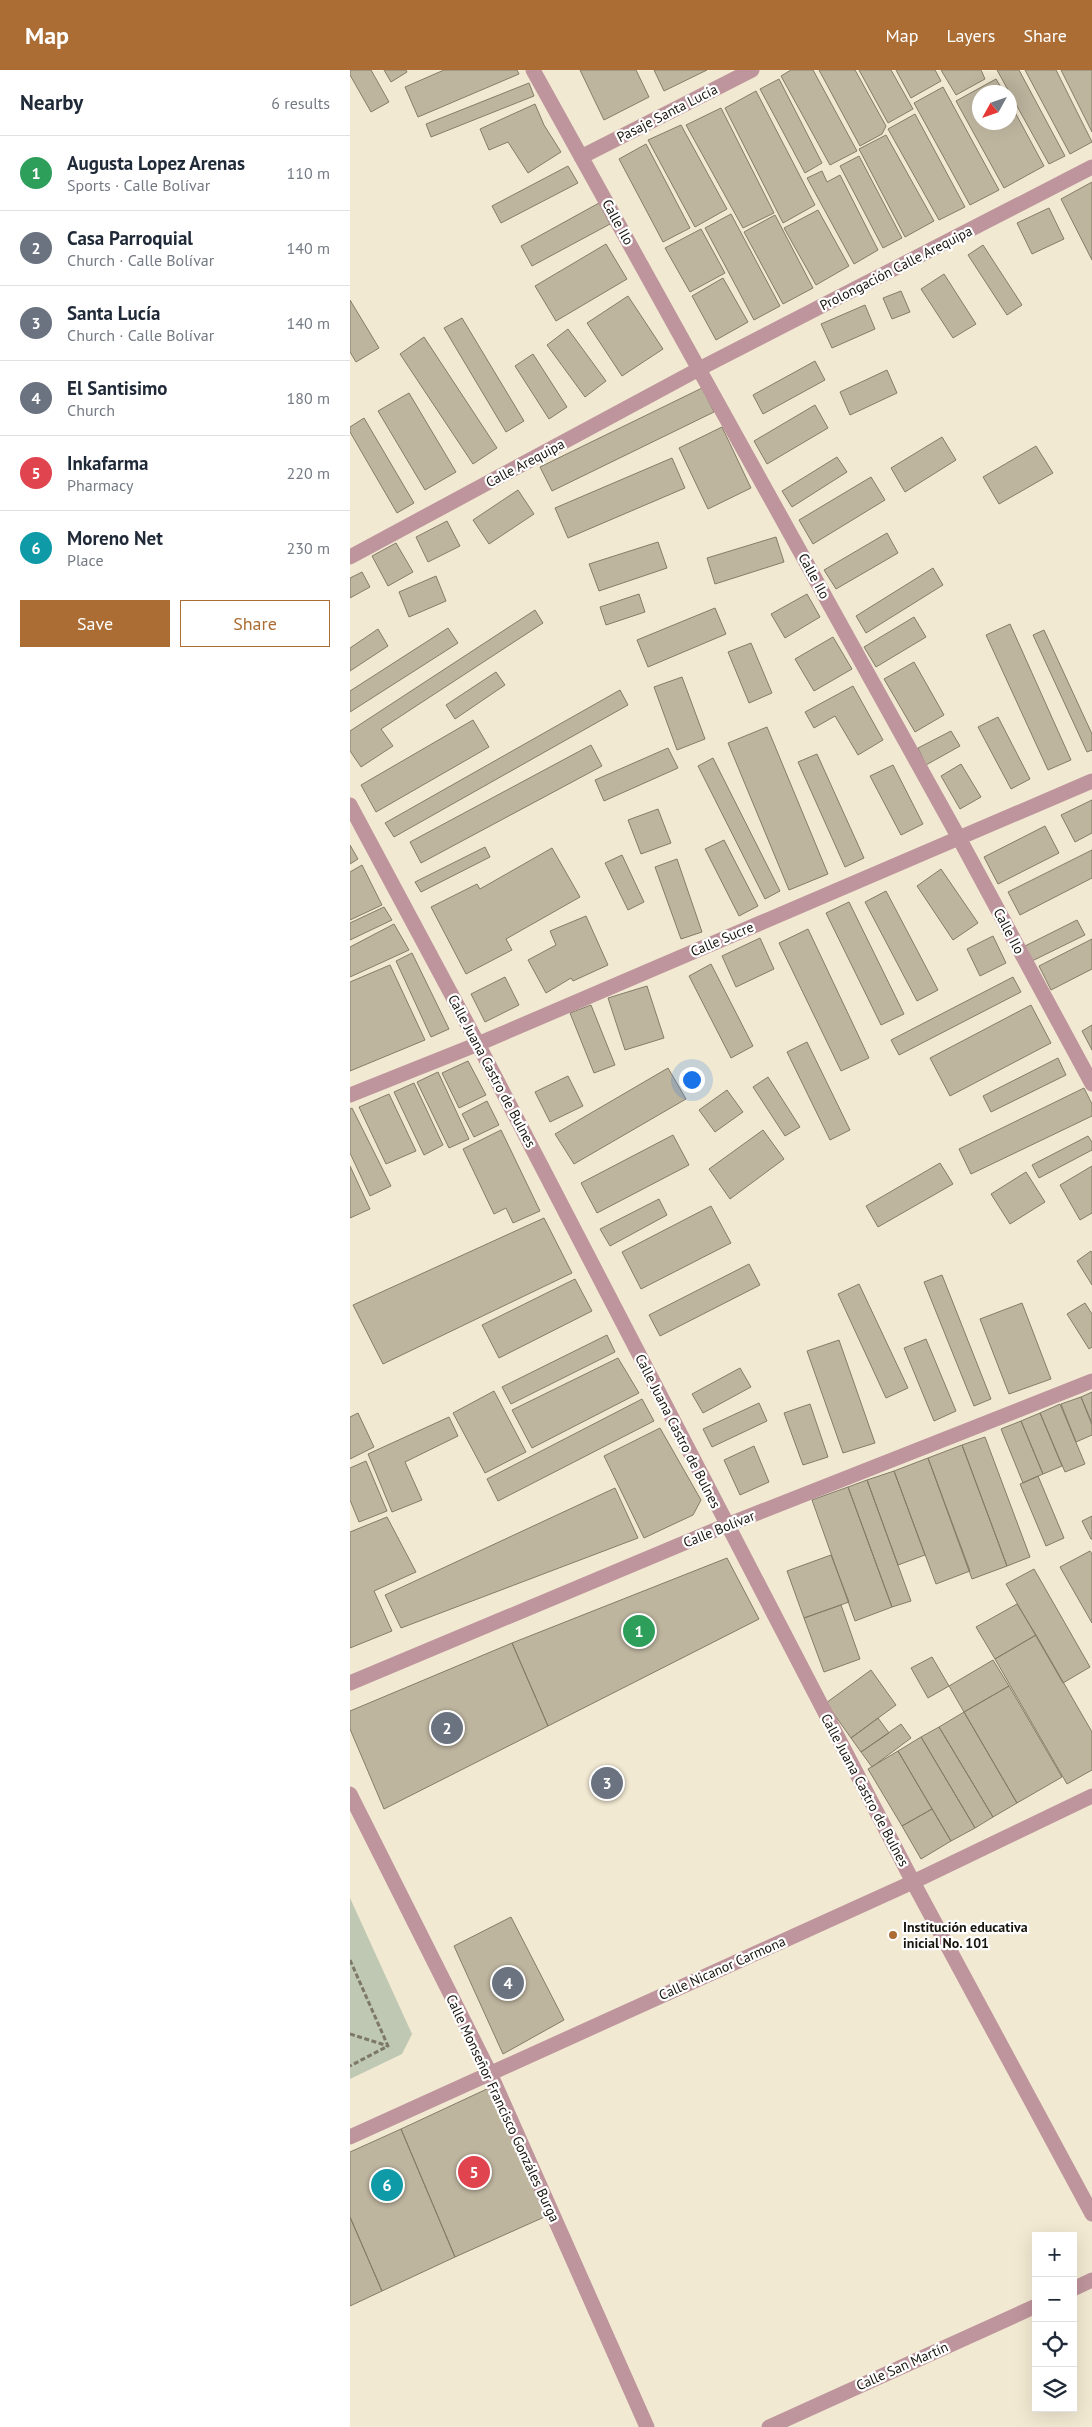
<!DOCTYPE html>
<meta charset="utf-8">
<style>
body{margin:0;font-family:"PT Sans",sans-serif;background:#f6f6f7;color:#1f2937}
.controls{position:absolute;right:15px;bottom:15px;display:grid;overflow:hidden;border-radius:0px;box-shadow:0 5px 20px #0002}
.controls button{width:45px;height:45px;display:grid;place-items:center;padding:0;border:0;border-bottom:1px solid #e0e1e3;background:#fff;color:#1f2937;font:25px sans-serif}
.compass{position:absolute;left:622px;top:15px;width:45px;height:45px;border-radius:50%;background:#fff;box-shadow:0 5px 20px #0002;rotate:230deg}
.you{position:absolute;left:341px;top:1009px;width:18px;height:18px;margin:-12px;border:4px solid #fff;border-radius:50%;background:#1a73e8;box-shadow:0 0 0 8px #1a73e833}
.badge{display:grid;place-items:center;width:32px;height:32px;border-radius:50%;background:#ab6d33;color:#fff;font-size:16px;font-weight:700}
.pin{position:absolute;translate:-50% -50%;border:2px solid #fff;box-shadow:0 1px 5px #0006}
.list{margin:0;padding:0;list-style:none}
h2{display:flex;justify-content:space-between;align-items:center;height:65px;margin:0;padding:0 20px;font-size:21px}
h2 small{font-size:16px;font-weight:400;color:#747a83}
.list li{display:grid;grid-template-columns:32px 1fr auto;gap:15px;align-items:center;box-sizing:border-box;height:75px;padding:0 20px;border-top:1px solid #e0e1e3}
.list b{display:block;font-size:19px;white-space:nowrap}
.list p{margin:0;font-size:16px;white-space:nowrap;color:#747a83}
.list em{font-size:16px;font-style:normal;color:#747a83}
.actions{display:flex;gap:10px;padding:15px 20px}
.actions a{flex:1;padding:11px 0;border:1px solid #ab6d33;border-radius:0px;text-align:center;font-size:18px;color:#ab6d33}
.actions .main{background:#ab6d33;color:#fff}
.icon{flex:none;width:28px;height:28px;fill:none;stroke:currentColor;stroke-width:2;stroke-linecap:round;stroke-linejoin:round}
.map{position:relative;flex:none;width:742px;height:2357px;overflow:hidden}
header{display:flex;align-items:center;gap:30px;box-sizing:border-box;height:70px;padding:0 25px;background:#ab6d33;color:#fff}
header strong{font-size:24px}
nav{display:flex;gap:28px;margin-inline-start:auto;font-size:18px}
main{display:flex}
aside{flex:1;background:#fff}
.map>svg:first-child{display:block}
.green{fill:#bec8b2}
.building{fill:#beb59f;stroke:#857d68}
.lines{fill:none;stroke-linecap:round;stroke-linejoin:round}
.path{stroke:#7e7869;stroke-width:3;stroke-dasharray:5 2.5;stroke-linecap:butt}
.minor{stroke:#be959c;stroke-width:15}
.tertiary{stroke:#be959c;stroke-width:15}
.poi-dot{fill:#ab6d33;stroke:#fff;stroke-width:2}
.labels{text-anchor:middle;dominant-baseline:central;stroke-width:4.5;stroke-linejoin:round;paint-order:stroke}
.street-label{font-size:14px;fill:#18150d;stroke:#fff}
.poi-label{font-size:14px;font-weight:bold;fill:#18150d;stroke:#fff;text-anchor:start}
</style>
<header>
<strong>Map</strong>
<nav><a>Map</a><a>Layers</a><a>Share</a></nav>
</header>
<main>
<aside>
<h2>Nearby<small>6 results</small></h2>
<ul class="list">
<li><span class="badge" style="background:#2e9e5b">1</span><div><b>Augusta Lopez Arenas</b><p>Sports · Calle Bolívar</p></div><em>110 m</em></li>
<li><span class="badge" style="background:#6b7280">2</span><div><b>Casa Parroquial</b><p>Church · Calle Bolívar</p></div><em>140 m</em></li>
<li><span class="badge" style="background:#6b7280">3</span><div><b>Santa Lucía</b><p>Church · Calle Bolívar</p></div><em>140 m</em></li>
<li><span class="badge" style="background:#6b7280">4</span><div><b>El Santisimo</b><p>Church</p></div><em>180 m</em></li>
<li><span class="badge" style="background:#e0444e">5</span><div><b>Inkafarma</b><p>Pharmacy</p></div><em>220 m</em></li>
<li><span class="badge" style="background:#0f9aa8">6</span><div><b>Moreno Net</b><p>Place</p></div><em>230 m</em></li>
</ul>
<div class="actions"><a class="main">Save</a><a>Share</a></div>
</aside>
<div class="map">
<svg width="742" height="2357" viewBox="0 0 742 2357">
<rect width="100%" height="100%" fill="#f2e9d2"/>
<path class="green" d="M0,1828l62,136 -10,20 -52,25z"/>
<path class="building" d="M0,0h21l18,32 -18,10 -21,-37z
M34,0h22l1,2 -16,10z
M94,0h73l2,4 -101,43 -13,-30z
M230,0h56l13,27 -45,23z
M304,0h53l-43,21z
M441,0h22l44,81 -27,14 -49,-89z
M469,0h36l31,56 -4,8 -22,12z
M509,0h32l22,39 -25,14z
M546,0h39l6,11 -30,17z
M591,0h40l4,9 -29,16z
M647,0h22l46,86 -16,8z
M675,0h31l36,72 -22,12z
M711,0h31v62z
M429,9l43,84 -17,10 -45,-84z
M646,9l8,13h-24v30h30v-19l34,63 -40,22 -48,-87z
M179,13l5,13 -103,41 -5,-13z
M593,17l56,103 -29,15 -56,-102z
M406,21l59,114 -32,18 -58,-115z
M185,34l9,21 17,27 -33,21 -20,-31 -19,8 -9,-21z
M371,38l53,105 -31,15 -57,-103z
M565,44l50,93 -26,13 -51,-91z
M331,55l46,84 -32,18 -47,-87z
M536,65l48,86 -29,16 -46,-88z
M296,74l44,84 -27,14 -44,-83z
M509,86l43,82 -19,10 -43,-82z
M218,96l10,17 -77,40 -9,-17z
M472,101l5,11 13,-7 38,75 -24,14 -47,-86z
M742,112v78l-31,-61z
M249,133l11,21 -78,42 -11,-20z
M699,138l15,31 -32,15 -15,-31z
M468,140l31,56 -33,19 -32,-57z
M381,144l49,92 -26,14 -49,-92z
M425,145l38,73 -30,16 -39,-72z
M351,159l24,44 -35,19 -25,-44z
M256,174l21,35 -71,42 -21,-35z
M633,175l39,60 -15,10 -39,-60z
M594,204l32,50 -23,14 -32,-49z
M373,208l25,44 -32,18 -24,-44z
M551,221l9,21 -18,7 -9,-21z
M278,226l35,53 -41,27 -35,-53z
M0,230l29,48 -23,14 -6,-10z
M515,235l10,24 -43,19 -11,-24z
M112,248l62,103 -18,11 -62,-104z
M218,259l38,52 -21,16 -38,-52z
M74,267l73,111 -24,16 -73,-110z
M183,284l34,53 -18,12 -34,-53z
M465,291l10,19 -62,34 -10,-19z
M537,300l10,23 -47,22 -10,-23z
M352,318l12,24 -162,79 -12,-24z
M59,323l47,79 -31,18 -47,-79z
M465,335l13,23 -61,36 -13,-23z
M14,348l50,85 -17,10 -47,-81v-5z
M372,357l29,61 -43,21 -29,-61z
M592,367l14,23 -51,32 -14,-24z
M686,376l17,27 -54,31 -16,-27z
M487,387l10,15 -55,35 -10,-16z
M322,388l13,30 -117,50 -13,-30z
M521,407l14,23 -72,44 -14,-24z
M168,420l16,24 -45,30 -16,-24z
M97,451l13,25 -32,16 -12,-25z
M537,463l11,20 -62,36 -12,-19z
M426,467l8,25 -69,22 -8,-26z
M308,472l9,26 -68,23 -10,-27z
M46,473l17,29 -25,14 -16,-30z
M583,498l10,17 -77,48 -10,-17z
M12,502l8,15 -20,11v-20z
M86,506l10,25 -37,16 -10,-25z
M289,524l6,18 -39,13 -6,-18z
M457,524l13,23 -35,21 -14,-24z
M365,538l11,26 -78,33 -11,-27z
M185,540l8,13 -162,106 12,17 -32,21 -11,-16v-20z
M564,547l12,20 -50,30 -12,-20z
M660,554l61,136 -23,10 -62,-135z
M98,558l10,15 -108,69v-21z
M28,559l10,17 -38,25v-23z
M694,560l48,104v16l-5,2 -54,-117z
M483,567l19,32 -38,22 -19,-32z
M401,573l21,50 -23,10 -21,-51z
M564,592l30,53 -29,17 -31,-53z
M146,602l9,13 -50,34 -9,-14z
M332,607l23,62 -28,11 -23,-63z
M503,616l30,54 -25,15 -23,-39 -21,12 -9,-16z
M270,620l8,15 -234,132 -9,-14z
M648,647l32,62 -19,10 -33,-62z
M123,650l16,27 -113,65 -15,-27z
M417,657l61,147 -39,16 -61,-147z
M601,661l9,15 -34,19 -8,-17z
M241,675l11,21 -181,97 -11,-21z
M318,678l10,20 -74,33 -9,-21z
M467,684l47,104 -19,9 -47,-105z
M363,688l67,133 -15,8 -67,-133z
M611,694l20,33 -21,12 -19,-33z
M543,695l30,59 -22,11 -31,-59z
M742,730v33l-17,9 -14,-27z
M308,739l13,34 -30,11 -13,-34z
M695,756l14,27 -61,31 -14,-27z
M374,770l34,66 -19,10 -34,-67z
M0,775l8,14 -8,5z
M135,777l5,10 -69,35 -6,-10z
M202,778l28,49 -74,42 6,11 -46,24 -35,-67 46,-23 3,5z
M742,780v28l-72,37 -12,-23z
M272,785l22,47 -16,8 -23,-47z
M327,789l25,73 -21,7 -26,-72z
M12,795l20,40 -32,15v-48z
M591,799l37,54 -25,17 -36,-54z
M536,821l52,99 -21,11 -52,-99z
M499,832l55,112 -23,11 -55,-112z
M34,837l8,13 -42,20v-17z
M236,846l22,49 -35,16 -2,-3 -25,15 -18,-33 28,-15 -6,-14z
M727,850l8,15 -53,26 -7,-15z
M44,854l15,26 -59,27v-30z
M458,859l61,129 -28,13 -62,-128z
M643,866l13,27 -26,13 -13,-27z
M410,868l14,31 -38,18 -14,-31z
M742,869v30l-41,21 -12,-24z
M62,883l37,76 -18,8 -35,-76z
M361,894l42,82 -22,12 -42,-82z
M40,895l35,75 -75,31v-89z
M155,907l14,28 -34,17 -14,-28z
M663,907l8,15 -122,63 -8,-15z
M297,916l17,52 -39,12 -17,-52z
M241,935l24,60 -21,8 -24,-60z
M681,935l20,38 -101,53 -20,-38z
M742,955v25l-10,-19z
M457,972l43,88 -20,10 -43,-88z
M708,988l8,17 -75,37 -8,-16z
M118,991l18,34 -27,13 -17,-35z
M318,998l18,31 -112,65 -19,-30z
M88,1002l31,67 -20,9 -32,-66z
M218,1006l15,30 -33,16 -15,-30z
M418,1007l32,50 -15,9 -32,-49z
M64,1013l29,62 -19,10 -30,-63z
M734,1018l8,16v12l-121,58 -12,-25z
M377,1020l16,22 -28,20 -16,-22z
M39,1024l27,57 -30,13 -27,-57z
M137,1031l12,24 -25,12 -12,-23z
M2,1038l39,78 -21,10 -20,-43v-44z
M151,1060l39,81 -27,12 -7,-15 -12,6 -31,-65z
M413,1060l21,29 -54,40 -21,-30z
M323,1065l16,30 -92,48 -16,-30z
M738,1066l4,6v8l-53,28 -7,-13z
M590,1093l13,21 -75,43 -12,-21z
M0,1096l20,43 -20,9z
M742,1096v47l-12,7 -20,-35z
M676,1102l19,30 -35,22 -19,-30z
M309,1129l8,16 -57,31 -10,-17z
M361,1136l20,37 -90,46 -19,-37z
M194,1148l28,55 -189,91 -30,-59z
M741,1181l1,2v32l-15,-24z
M399,1194l11,21 -100,51 -11,-21z
M592,1205l49,124 -17,7 -50,-124z
M225,1209l17,32 -93,47 -17,-33z
M509,1214l49,104 -22,10 -48,-104z
M672,1233l29,76 -42,15 -29,-75z
M735,1233l7,11v33l-3,2 -22,-35z
M257,1265l8,17 -104,52 -9,-17z
M576,1269l30,72 -22,10 -30,-73z
M489,1270l36,103 -32,10 -36,-102z
M268,1288l21,35 -107,55 -20,-38z
M390,1298l11,19 -48,26 -11,-19z
M144,1321l32,61 -41,21 -32,-60z
M742,1322v31l-11,-26z
M731,1327l11,28v10l-16,7 -15,-38z
M292,1329l12,22 -156,80 -11,-22z
M409,1333l8,18 -55,26 -9,-18z
M460,1334l18,53 -25,8 -19,-52z
M710,1334l25,60 -20,8 -25,-59z
M8,1343l16,34 -24,12v-42z
M690,1343l22,53 -19,8 -22,-53z
M99,1347l9,19 -53,26 17,38 -30,12 -24,-58z
M671,1351l22,53 -20,9 -22,-54z
M310,1358l41,72 -8,15 -49,23 -40,-82z
M635,1367l45,120 -23,9 -45,-121z
M612,1375l45,121 -35,13 -44,-121z
M404,1376l15,36 -29,13 -16,-35z
M578,1388l42,113 -34,13 -42,-113z
M16,1391l21,50 -28,11 -9,-22v-32z
M544,1401l31,84 -27,10 -31,-85z
M688,1406l26,62 -18,8 -26,-62z
M517,1410l44,121 -19,6 -44,-120z
M498,1417l44,120 -37,14 -43,-121z
M265,1418l23,50 -237,90 -16,-33z
M742,1446v23h-1l-9,-18z
M37,1447l29,55 -42,19 18,40 -42,17v-116z
M740,1481l2,3v69l-32,-56z
M481,1485l18,47 -45,16 -17,-47z
M377,1488l32,61 -211,107 -36,-83z
M684,1499l56,98 -27,16 -57,-99z
M667,1534l19,31 -41,24 -19,-32z
M491,1535l19,54 -36,13 -20,-54z
M686,1565l56,97v38l-25,14 -72,-125z
M162,1573l36,83 -164,83 -34,-80v-18z
M582,1587l17,29 -21,12 -17,-30z
M643,1590l16,26 -45,26 -15,-26z
M521,1600l25,35 -45,33 -25,-35z
M659,1616l53,91 -45,26 -53,-91z
M614,1642l53,91 -24,14 -54,-90z
M528,1648l11,15 -28,19 -10,-14z
M551,1654l10,14 -39,29 -11,-15z
M589,1657l54,90 -18,11 -54,-91z
M571,1667l54,91 -24,13 -53,-90z
M548,1681l34,58 -30,17 -34,-57z
M582,1739l19,32 -30,18 -19,-33z
M161,1847l53,103 -61,34 -49,-108z
M139,2018l62,126 -96,43 -54,-128z
M51,2059l54,128 -73,34 -32,-74v-65z
M0,2147l32,74 -32,15z"/>
<g class="lines">
<path class="path" d="M0,1890l38,86 -38,20
M0,1964l38,12"/>
<path class="minor" d="M183,0l426,768 133,246
M231,87l171,-87
M0,487l349,-188 393,-202
M0,735l128,239 435,838 179,332
M0,1025l128,-51 614,-263
M0,1724l140,279 157,354
M723,2219l19,-9
M419,2357l267,-121"/>
<path class="tertiary" d="M0,1613l377,-158 365,-144
M0,2067l563,-255 179,-86"/>
</g>
<circle class="poi-dot" cx="543" cy="1865" r="5"/>
<g class="labels">
<g class="street-label">
<text transform="translate(317 43) rotate(-27)">Pasaje Santa Lucía</text>
<text transform="translate(268 152) rotate(61)">Calle Ilo</text>
<text transform="translate(546 198) rotate(-27)">Prolongación Calle Arequipa</text>
<text transform="translate(175 393) rotate(-28)">Calle Arequipa</text>
<text transform="translate(464 506) rotate(61)">Calle Ilo</text>
<text transform="translate(659 861) rotate(62)">Calle Ilo</text>
<text transform="translate(372 869) rotate(-23)">Calle Sucre</text>
<text transform="translate(142 1001) rotate(62)">Calle Juana Castro de Bulnes</text>
<text transform="translate(328 1361) rotate(63)">Calle Juana Castro de Bulnes</text>
<text transform="translate(369 1459) rotate(-22)">Calle Bolívar</text>
<text transform="translate(515 1720) rotate(62)">Calle Juana Castro de Bulnes</text>
<text transform="translate(372 1898) rotate(-24)">Calle Nicanor Carmona</text>
<text transform="translate(153 2038) rotate(65)">Calle Monseñor Francisco Gonzáles Burga</text>
<text transform="translate(552 2296) rotate(-24)">Calle San Martín</text>
</g>
<g class="poi-label">
<text x="553" y="1857">Institución educativa<tspan x="553" dy="16">inicial No. 101</tspan></text>
</g>
</g>
</svg>
<div class="controls">
<button>+</button>
<button>−</button>
<button><svg class="icon" aria-label="locate" viewBox="0 0 24 24"><circle cx="12" cy="12" r="6"/><path d="M12 2v4M12 18v4M2 12h4M18 12h4"/></svg></button>
<button><svg class="icon" aria-label="layers" viewBox="0 0 24 24"><path d="M12 4l9 5-9 5-9-5zM3 14l9 5 9-5"/></svg></button>
</div>
<svg class="compass" viewBox="-18 -18 36 36"><path d="M0-13l5 13h-10z" fill="#e53935"/><path d="M0 13l5-13h-10z" fill="#747a83"/></svg>
<div class="you"></div>
<div class="pin badge" style="left:289px;top:1561px;background:#2e9e5b">1</div>
<div class="pin badge" style="left:97px;top:1658px;background:#6b7280">2</div>
<div class="pin badge" style="left:257px;top:1713px;background:#6b7280">3</div>
<div class="pin badge" style="left:158px;top:1913px;background:#6b7280">4</div>
<div class="pin badge" style="left:124px;top:2102px;background:#e0444e">5</div>
<div class="pin badge" style="left:37px;top:2115px;background:#0f9aa8">6</div>
</div>
</main>
